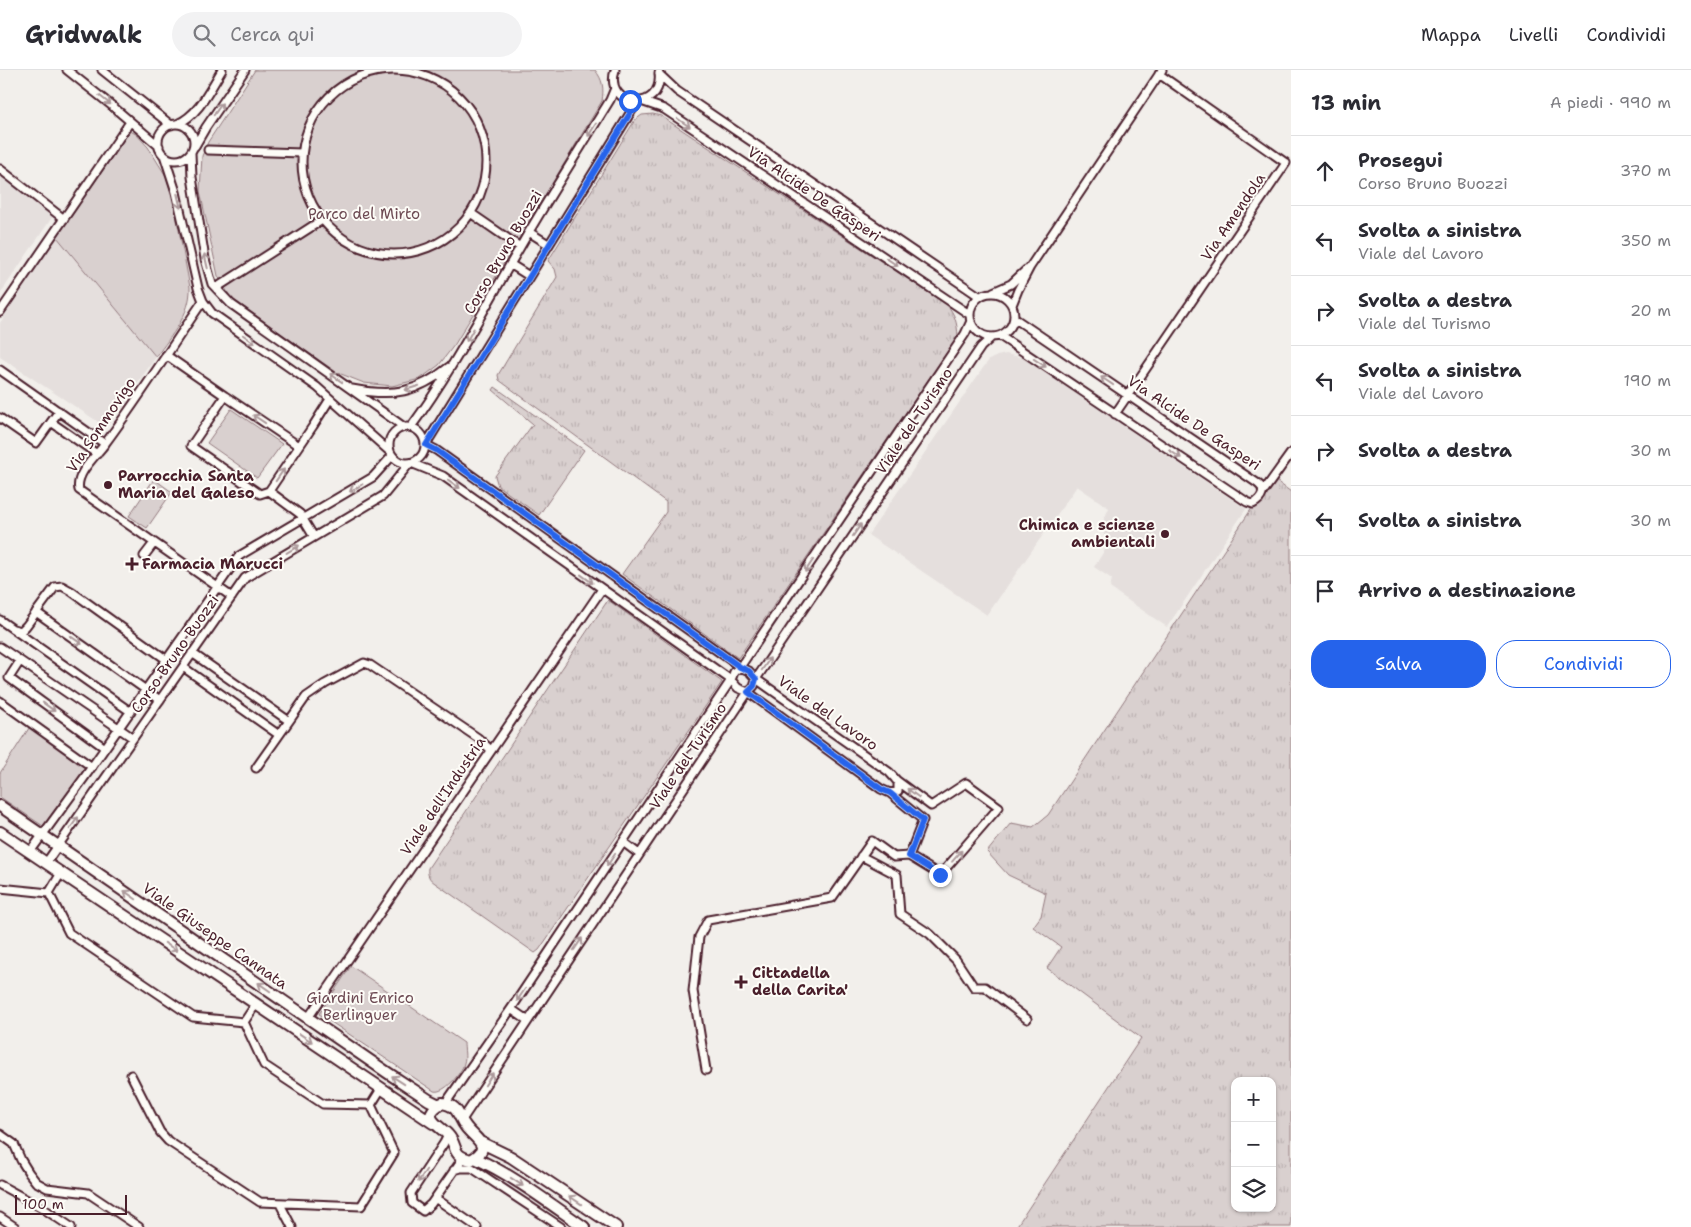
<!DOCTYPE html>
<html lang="it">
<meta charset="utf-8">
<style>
body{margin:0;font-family:"Shantell Sans",sans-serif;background:#f2f2f3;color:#2b2b33}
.controls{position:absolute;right:15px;bottom:15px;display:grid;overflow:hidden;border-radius:10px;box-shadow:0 1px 4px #0004}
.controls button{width:45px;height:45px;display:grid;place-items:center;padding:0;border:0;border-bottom:1px solid #e1e1e2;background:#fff;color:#2b2b33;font:25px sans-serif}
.scale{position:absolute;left:15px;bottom:12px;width:112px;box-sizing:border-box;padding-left:5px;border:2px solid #4a1f2b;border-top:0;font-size:14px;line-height:18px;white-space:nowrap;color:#4a1f2b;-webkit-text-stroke:4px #fdfcf7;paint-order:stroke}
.stop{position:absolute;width:15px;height:15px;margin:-11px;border:4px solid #2563eb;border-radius:50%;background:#fff}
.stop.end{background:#2563eb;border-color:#fff;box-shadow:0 1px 5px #0008}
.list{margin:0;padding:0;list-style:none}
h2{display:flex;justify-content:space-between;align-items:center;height:65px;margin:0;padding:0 20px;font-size:21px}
h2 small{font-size:16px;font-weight:400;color:#7c7c81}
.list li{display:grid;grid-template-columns:32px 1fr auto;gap:15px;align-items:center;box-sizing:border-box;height:70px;padding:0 20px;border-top:1px solid #e1e1e2}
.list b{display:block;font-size:19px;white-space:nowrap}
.list p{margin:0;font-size:16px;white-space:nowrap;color:#7c7c81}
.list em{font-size:16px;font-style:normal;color:#7c7c81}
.actions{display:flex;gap:10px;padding:15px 20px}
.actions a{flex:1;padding:11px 0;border:1px solid #2563eb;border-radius:20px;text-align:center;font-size:18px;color:#2563eb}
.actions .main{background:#2563eb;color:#fff}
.icon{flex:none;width:28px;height:28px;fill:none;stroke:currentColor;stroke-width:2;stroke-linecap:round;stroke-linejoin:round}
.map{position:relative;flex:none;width:1291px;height:1157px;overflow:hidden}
header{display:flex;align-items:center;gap:30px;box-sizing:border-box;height:70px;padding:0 25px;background:#fff;border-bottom:1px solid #e1e1e2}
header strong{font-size:24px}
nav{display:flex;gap:28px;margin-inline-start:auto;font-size:18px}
.search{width:350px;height:45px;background:#f2f2f3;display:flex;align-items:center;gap:12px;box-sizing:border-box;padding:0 18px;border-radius:28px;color:#7c7c81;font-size:19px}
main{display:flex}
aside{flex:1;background:#fff}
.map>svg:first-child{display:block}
.built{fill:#e5dfdd}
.grass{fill:url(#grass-tufts);stroke:#92787d;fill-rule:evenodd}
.green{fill:#d9d0cf;stroke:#92787d}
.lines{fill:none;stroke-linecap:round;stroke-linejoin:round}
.street-casing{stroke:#4a1f2b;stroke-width:11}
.secondary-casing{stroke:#4a1f2b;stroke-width:14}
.street{stroke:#fdfcf7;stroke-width:7}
.secondary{stroke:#fdfcf7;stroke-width:10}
.oneway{stroke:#ac999b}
.route{stroke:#2563eb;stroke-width:6}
.poi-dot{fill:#4a1f2b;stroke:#fdfcf7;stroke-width:2}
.labels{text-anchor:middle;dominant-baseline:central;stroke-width:4;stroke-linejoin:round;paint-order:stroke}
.street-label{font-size:15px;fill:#4a1f2b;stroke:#fdfcf7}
.park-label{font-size:15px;fill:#6e4b54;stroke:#fdfcf7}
.poi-label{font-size:15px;font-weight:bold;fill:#4a1f2b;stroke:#fdfcf7;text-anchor:start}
</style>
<header>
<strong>Gridwalk</strong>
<div class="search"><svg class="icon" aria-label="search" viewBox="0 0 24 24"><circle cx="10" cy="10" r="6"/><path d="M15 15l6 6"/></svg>Cerca qui</div>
<nav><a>Mappa</a><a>Livelli</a><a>Condividi</a></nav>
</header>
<main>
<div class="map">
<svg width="1291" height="1157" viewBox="0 0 1291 1157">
<defs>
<pattern id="grass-tufts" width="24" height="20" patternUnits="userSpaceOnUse" patternTransform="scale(1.25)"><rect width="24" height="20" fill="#d9d0cf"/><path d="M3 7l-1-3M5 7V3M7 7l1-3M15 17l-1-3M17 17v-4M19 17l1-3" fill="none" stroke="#bcb2b2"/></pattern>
</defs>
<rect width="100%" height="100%" fill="#f2efeb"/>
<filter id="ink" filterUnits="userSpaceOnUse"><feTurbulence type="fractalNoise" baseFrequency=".02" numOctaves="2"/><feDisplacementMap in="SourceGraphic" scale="10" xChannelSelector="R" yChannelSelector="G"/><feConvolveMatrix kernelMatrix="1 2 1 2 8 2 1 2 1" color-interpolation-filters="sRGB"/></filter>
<g filter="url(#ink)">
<path class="built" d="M0,104l53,42 -53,78z
M57,167l99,120 -50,70 -106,-70v-34z
M1006,284l17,4 223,151 -79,118 -57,-39 2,-9 -18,-12 14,-22 -7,-19 8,-18 -32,-22 -90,129 -119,-80 115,-167 6,-8 8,-4z"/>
<path class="grass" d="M653,44l8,2 286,189c8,9 10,18 11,31l-220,322 -116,-84 44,-62v-10l-167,-122 -1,-5 59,-98 -2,-8 -7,-8 87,-141 7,-5z
M495,317l89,63 -45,65 -41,-29 -3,-10 38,-52 -40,-34z
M1272,408l19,14v735h-275l125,-189 -94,-70 14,-21 -28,-20 8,-11 5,-23 -38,-18 -21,-23 24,-29 22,4 15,-12zM1235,1011h37v127h-37z
M608,530l114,82 -183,268 -4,3 -100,-70c-6,-4 -8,-8 -7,-15z"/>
<path class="green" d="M255,0h340c8,10 9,18 7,31l-147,243 -16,21 -19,14 -28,7 -28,-3 -28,-11 -105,-74 -13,-22 -18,-85 2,-35 6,-14z
M130,61l6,3 12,13 18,29 7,23 17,88c1,28 -19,48 -34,70l-99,-120z
M231,339l51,35 -25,34 -50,-35z
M154,409l18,13 -25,36 -18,-12z
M31,655l56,41 -44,60 -43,-29v-24z
M351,896l113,77c0,6 2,14 0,20 -2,10 -20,31 -30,28l-115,-77z"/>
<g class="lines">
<g class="street-casing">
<path id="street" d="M302 92a92 92 0 1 1 184 0a92 92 0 1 1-184 0Z
M67,0l44,35 48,41
M102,0l69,55
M615,0c-12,38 49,44 44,3
M659,4l18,17 302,205
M641,31l23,8 305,205
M177,54c22,-9 33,-35 45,-54
M158 72a18 18 0 1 1 36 0a18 18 0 1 1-36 0Z
M195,76l11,-19 39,-57
M208,80l94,3
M191,83l1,24 13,82 7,25 19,20 173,123
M164,85l12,37 22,96 5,13 9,12 105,74 72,64
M0,99l64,50
M472,144l48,33
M529,162l19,12
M510,194l19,12
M216,218l106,-68
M993,222l18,-8 15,-14
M970 245a22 22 0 1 1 44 0a22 22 0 1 1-44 0Z
M203,231c-33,48 -64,97 -99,144 -9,12 -29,29 -25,45l153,107
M1012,235l6,-15 12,-23 132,-197
M0,242l130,-190
M1000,266l247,166 6,2c9,-5 14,-14 4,-21l-243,-165
M166,285l59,41
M0,300l105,74
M352,319c41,8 65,4 97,-22
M1115,344l171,-251 -127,-89
M0,348l36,25 23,-32
M51,352l46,32
M389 375a18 18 0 1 1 36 0a18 18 0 1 1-36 0Z
M411,357c41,-56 73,-118 108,-178 29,-51 61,-100 91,-149l5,-12
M426,374l211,-342
M299,376l-74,-50 -34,50 69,48 9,-3 44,-65 17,-27
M411,393l32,13 288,204 7,8 10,4 133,97 9,4 8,-2v-9l-9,-10 -133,-93 -7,-8 -9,-4 -304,-217 -10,-5
M269,421l31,23 14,23
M1263,422l28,-39
M144,486l10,-13
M36,542l124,88
M0,550l131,92
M13,559l8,2 5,-5 29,-39 7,-1 9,5 96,69
M0,577l133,91
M192,583l97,68
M20,591l-11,17 96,70
M183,597l96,68
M0,631l92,66
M256,698l50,-71 19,-13 39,-21 6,2 108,73 13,12
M890,723l33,27 -14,36 31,19 59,-68 -33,-24 -35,23 -35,-26
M623,772l16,12
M30,782l54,-74 155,-222 134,-79 19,-21
M861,786l36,19 3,39 30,20 26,26 18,27h11l42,32
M46,793l199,-285 138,-82 26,-32
M0,818l49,5 20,40 124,84 51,5
M49,823l12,-20
M511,939l16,11
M308,948l294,-429
M244,952l12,-18
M706,1000l-13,-79 6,-54 9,-17 124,-22 40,-57 22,16 15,-1
M131,1005l29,57 8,9 92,61 101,4 33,-53 -23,-48 -48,-1 -59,-39 -20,-43
M445,1034l66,-95 220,-329 3,-8 6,-5 225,-333 6,-13
M371,1035l10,-16
M462,1050l286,-428 6,-6 2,-7 225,-332 11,-10
M0,1064l14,10 7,16 8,13 7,9 11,6 41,5 51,34
M448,1065l-4,8 -33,50 1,10 11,8 8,-7 32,-46
M454,1100l7,-2h11l89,59
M0,1115l44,24 27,18
M435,1128l42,29
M280,1134l12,23
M0,1147l15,10"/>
</g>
<g class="secondary-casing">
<path id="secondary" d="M0,736l388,267 41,27 10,5
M0,762l433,291
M442,1033c18,3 15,13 24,24 9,12 28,20 5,33 -21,-5 -12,-13 -23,-25 -9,-10 -30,-18 -6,-32z
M480,1072l31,15 105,70
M475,1088c39,18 74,45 109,69"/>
</g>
<use href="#street" class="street"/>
<use href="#secondary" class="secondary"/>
</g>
<defs><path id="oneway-shaft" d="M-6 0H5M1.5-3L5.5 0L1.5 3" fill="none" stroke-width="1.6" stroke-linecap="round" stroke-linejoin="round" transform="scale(1.25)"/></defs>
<g class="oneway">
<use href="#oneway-shaft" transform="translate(105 30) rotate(39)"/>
<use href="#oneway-shaft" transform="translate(218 39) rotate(-55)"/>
<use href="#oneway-shaft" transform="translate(684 53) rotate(34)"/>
<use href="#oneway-shaft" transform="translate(592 60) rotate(122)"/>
<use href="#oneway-shaft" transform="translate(179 131) rotate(77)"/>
<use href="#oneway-shaft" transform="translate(206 191) rotate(-103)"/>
<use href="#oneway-shaft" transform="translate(892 192) rotate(34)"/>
<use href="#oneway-shaft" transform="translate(470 265) rotate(120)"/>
<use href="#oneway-shaft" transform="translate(249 269) rotate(35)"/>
<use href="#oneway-shaft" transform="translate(1040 293) rotate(34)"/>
<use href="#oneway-shaft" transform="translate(336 308) rotate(-145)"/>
<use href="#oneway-shaft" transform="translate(1107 311) rotate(-146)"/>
<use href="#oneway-shaft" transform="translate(412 318) rotate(163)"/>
<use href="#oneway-shaft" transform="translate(259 349) rotate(-146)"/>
<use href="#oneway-shaft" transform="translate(1175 384) rotate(34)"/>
<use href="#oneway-shaft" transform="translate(280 405) rotate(-55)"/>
<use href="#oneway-shaft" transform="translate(454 414) rotate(36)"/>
<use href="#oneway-shaft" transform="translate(356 418) rotate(150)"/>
<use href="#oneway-shaft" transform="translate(857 460) rotate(-56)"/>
<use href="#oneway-shaft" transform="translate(293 479) rotate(-31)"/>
<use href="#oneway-shaft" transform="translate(809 496) rotate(124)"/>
<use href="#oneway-shaft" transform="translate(587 509) rotate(36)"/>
<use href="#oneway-shaft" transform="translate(76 570) rotate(35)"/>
<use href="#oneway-shaft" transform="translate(766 594) rotate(-56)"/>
<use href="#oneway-shaft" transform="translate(49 637) rotate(36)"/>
<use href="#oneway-shaft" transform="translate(913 723) rotate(-143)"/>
<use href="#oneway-shaft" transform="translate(74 753) rotate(-55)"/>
<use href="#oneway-shaft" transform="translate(957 786) rotate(-49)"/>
<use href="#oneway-shaft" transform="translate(611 790) rotate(124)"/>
<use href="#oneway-shaft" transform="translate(130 825) rotate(-145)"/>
<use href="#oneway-shaft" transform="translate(578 874) rotate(-56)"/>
<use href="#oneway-shaft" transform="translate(171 877) rotate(34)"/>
<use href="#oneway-shaft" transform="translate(264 917) rotate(-145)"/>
<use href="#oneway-shaft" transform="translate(521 925) rotate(124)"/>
<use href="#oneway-shaft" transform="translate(306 968) rotate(34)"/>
<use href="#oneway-shaft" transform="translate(489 1009) rotate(-57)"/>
<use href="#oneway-shaft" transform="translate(398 1010) rotate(-147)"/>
<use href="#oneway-shaft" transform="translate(422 1106) rotate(123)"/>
<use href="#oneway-shaft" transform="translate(517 1112) rotate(34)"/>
<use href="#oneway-shaft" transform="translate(575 1130) rotate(-146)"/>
</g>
</g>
<g class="lines" filter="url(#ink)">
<path class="route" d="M630,31l7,1 -211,343 10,5 304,217 9,4 7,8 -2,7 -6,6 133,97 9,4 33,27 -14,36 31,19"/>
</g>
<g class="poi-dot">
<circle cx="108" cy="415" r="5"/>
<circle cx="1165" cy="464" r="5"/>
<path d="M129.5 486.5h5v5h5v5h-5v5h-5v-5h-5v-5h5z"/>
<path d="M738.5 904.5h5v5h5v5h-5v5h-5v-5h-5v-5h5z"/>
</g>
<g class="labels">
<g class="street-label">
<text transform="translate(814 124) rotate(34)">Via Alcide De Gasperi</text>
<text transform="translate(1233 147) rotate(-56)">Via Amendola</text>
<text transform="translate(503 182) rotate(-60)">Corso Bruno Buozzi</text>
<text transform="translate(914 351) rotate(-56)">Viale del Turismo</text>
<text transform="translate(1194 353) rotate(34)">Via Alcide De Gasperi</text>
<text transform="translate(101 355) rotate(-56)">Via Sommovigo</text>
<text transform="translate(175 584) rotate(-55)">Corso Bruno Buozzi</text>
<text transform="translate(828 643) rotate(35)">Viale del Lavoro</text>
<text transform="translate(688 686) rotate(-56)">Viale del Turismo</text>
<text transform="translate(443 726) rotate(-56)">Viale dell'Industria</text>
<text transform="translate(215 866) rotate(35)">Viale Giuseppe Cannata</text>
</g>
<g class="park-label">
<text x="364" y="144">Parco del Mirto</text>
<text x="360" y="928">Giardini Enrico<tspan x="360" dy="17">Berlinguer</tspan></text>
</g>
<g class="poi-label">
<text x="118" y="406">Parrocchia Santa<tspan x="118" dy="17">Maria del Galeso</tspan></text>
<text x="1155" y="455" text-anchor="end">Chimica e scienze<tspan x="1155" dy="17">ambientali</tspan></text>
<text x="142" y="494">Farmacia Marucci</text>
<text x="752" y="903">Cittadella<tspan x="752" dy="17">della Carita'</tspan></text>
</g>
</g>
</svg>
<div class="controls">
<button>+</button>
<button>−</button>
<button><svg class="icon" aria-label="layers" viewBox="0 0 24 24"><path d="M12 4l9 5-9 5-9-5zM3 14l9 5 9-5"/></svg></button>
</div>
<div class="scale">100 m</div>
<div class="stop" style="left:630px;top:31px"></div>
<div class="stop end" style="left:940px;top:805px"></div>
</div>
<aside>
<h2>13 min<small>A piedi · 990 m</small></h2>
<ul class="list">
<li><svg class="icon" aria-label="ahead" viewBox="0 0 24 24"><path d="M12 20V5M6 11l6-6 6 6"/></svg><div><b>Prosegui</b><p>Corso Bruno Buozzi</p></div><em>370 m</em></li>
<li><svg class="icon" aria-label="left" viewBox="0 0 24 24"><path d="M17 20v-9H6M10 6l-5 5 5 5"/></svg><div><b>Svolta a sinistra</b><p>Viale del Lavoro</p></div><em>350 m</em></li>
<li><svg class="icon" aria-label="right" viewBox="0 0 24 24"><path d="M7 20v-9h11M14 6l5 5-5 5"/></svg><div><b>Svolta a destra</b><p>Viale del Turismo</p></div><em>20 m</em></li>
<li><svg class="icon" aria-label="left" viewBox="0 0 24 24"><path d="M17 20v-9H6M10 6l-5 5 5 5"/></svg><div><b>Svolta a sinistra</b><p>Viale del Lavoro</p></div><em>190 m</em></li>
<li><svg class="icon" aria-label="right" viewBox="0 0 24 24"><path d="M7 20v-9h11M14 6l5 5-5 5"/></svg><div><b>Svolta a destra</b></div><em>30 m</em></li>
<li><svg class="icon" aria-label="left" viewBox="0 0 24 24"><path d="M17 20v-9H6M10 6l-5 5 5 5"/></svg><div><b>Svolta a sinistra</b></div><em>30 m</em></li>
<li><svg class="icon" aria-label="arrive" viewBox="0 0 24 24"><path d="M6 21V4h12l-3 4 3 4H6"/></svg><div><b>Arrivo a destinazione</b></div></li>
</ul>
<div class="actions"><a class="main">Salva</a><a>Condividi</a></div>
</aside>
</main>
